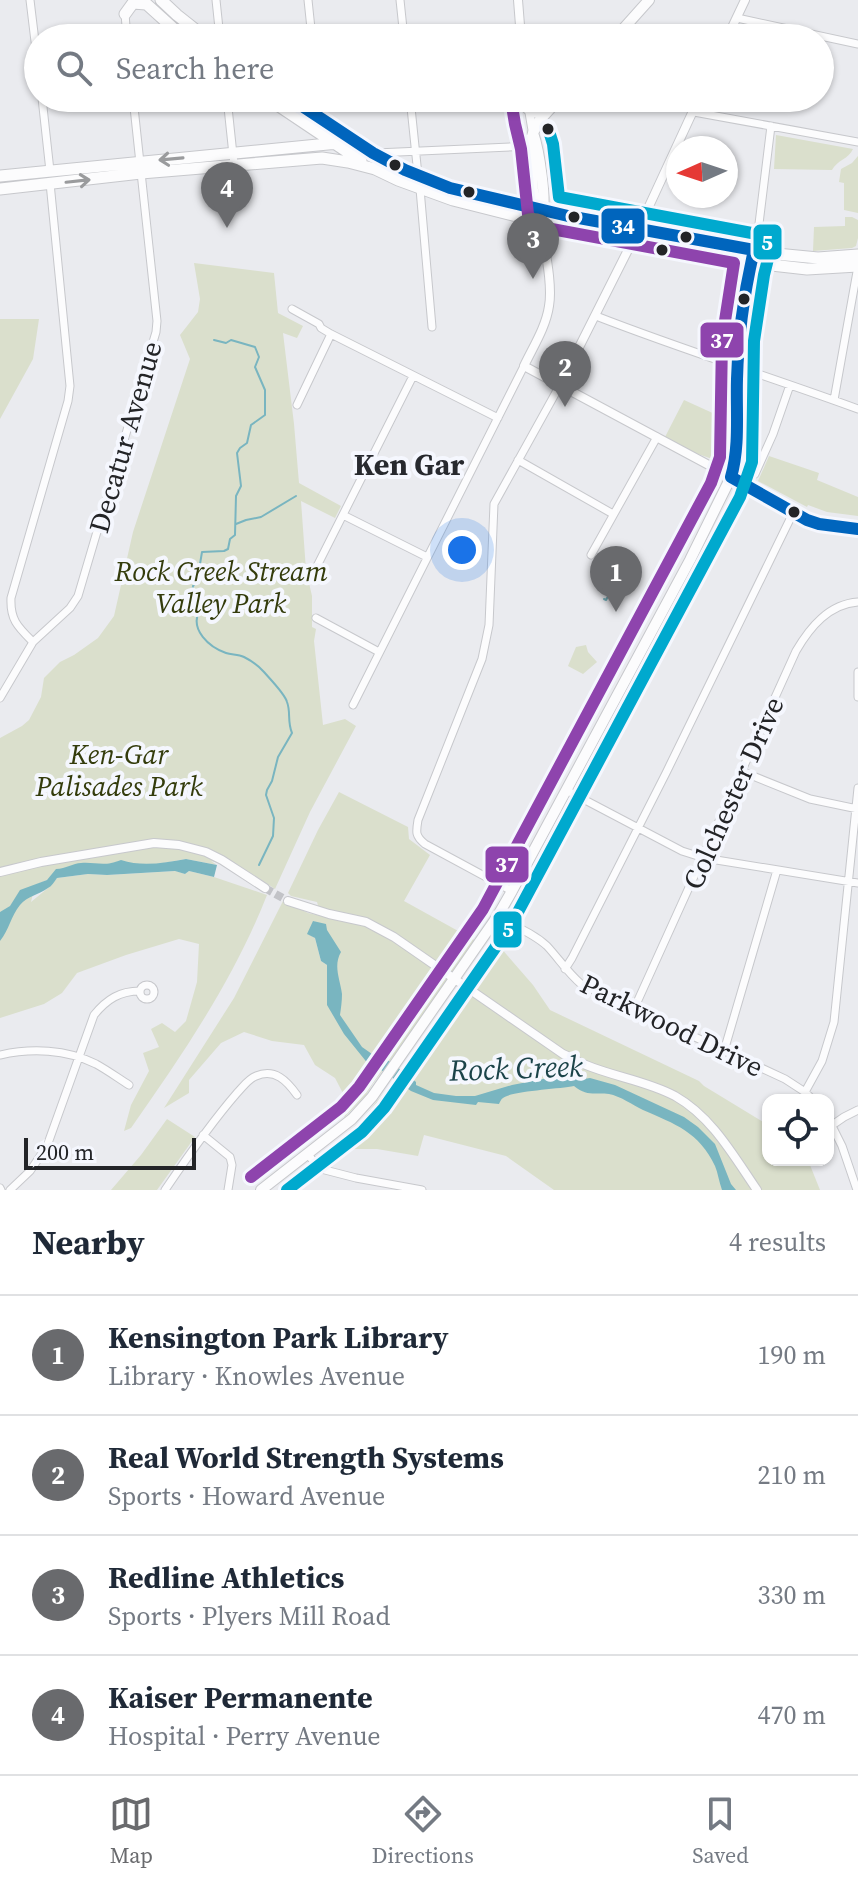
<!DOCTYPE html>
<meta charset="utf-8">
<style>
body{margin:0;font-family:"Source Serif 4",serif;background:#f6f6f7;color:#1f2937}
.controls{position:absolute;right:24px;bottom:24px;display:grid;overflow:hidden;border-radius:16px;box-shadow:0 2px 6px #0004}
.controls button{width:72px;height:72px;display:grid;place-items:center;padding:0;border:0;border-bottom:2px solid #e0e1e3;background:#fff;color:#1f2937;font:40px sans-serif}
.compass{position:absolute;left:666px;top:136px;width:72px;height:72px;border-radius:50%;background:#fff;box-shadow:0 2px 6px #0004;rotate:267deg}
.scale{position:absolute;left:24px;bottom:20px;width:172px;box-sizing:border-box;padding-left:8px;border:4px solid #232427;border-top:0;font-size:22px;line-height:28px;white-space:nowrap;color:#232427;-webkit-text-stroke:6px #f5f7fe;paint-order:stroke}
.you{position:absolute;left:462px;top:550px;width:28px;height:28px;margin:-20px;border:6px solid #fff;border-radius:50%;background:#1a73e8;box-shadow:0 0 0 12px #1a73e833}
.badge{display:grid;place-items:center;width:52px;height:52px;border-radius:50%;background:#696a6d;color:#fff;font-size:26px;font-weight:700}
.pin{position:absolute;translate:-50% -66px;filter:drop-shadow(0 2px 4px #0008)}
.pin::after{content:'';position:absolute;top:42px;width:28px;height:24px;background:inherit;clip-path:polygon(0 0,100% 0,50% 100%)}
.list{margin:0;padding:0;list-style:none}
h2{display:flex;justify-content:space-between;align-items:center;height:104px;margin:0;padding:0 32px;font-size:34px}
h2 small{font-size:26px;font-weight:400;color:#747a83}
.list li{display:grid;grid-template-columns:52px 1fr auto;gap:24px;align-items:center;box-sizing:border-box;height:120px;padding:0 32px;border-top:2px solid #e0e1e3}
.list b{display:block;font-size:30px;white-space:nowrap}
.list p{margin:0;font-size:26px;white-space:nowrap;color:#747a83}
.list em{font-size:26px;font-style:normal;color:#747a83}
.icon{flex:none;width:44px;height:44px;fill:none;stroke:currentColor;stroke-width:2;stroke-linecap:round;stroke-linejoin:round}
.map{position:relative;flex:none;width:858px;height:1190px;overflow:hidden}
.search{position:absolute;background:#fff;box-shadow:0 2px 6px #0004;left:24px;right:24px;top:24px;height:88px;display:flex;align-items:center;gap:20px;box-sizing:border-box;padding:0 28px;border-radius:44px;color:#747a83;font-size:30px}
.sheet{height:584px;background:#fff}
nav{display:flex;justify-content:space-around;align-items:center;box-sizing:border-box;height:112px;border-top:2px solid #e0e1e3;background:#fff;font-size:22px;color:#747a83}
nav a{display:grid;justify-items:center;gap:4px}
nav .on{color:#696a6d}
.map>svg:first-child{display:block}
.green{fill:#dadfcc;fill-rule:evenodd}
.water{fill:#79b5c0}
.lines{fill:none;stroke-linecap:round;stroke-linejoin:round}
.stream{stroke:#79b5c0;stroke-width:2}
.tertiary-tunnel{stroke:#c2c3c7;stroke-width:8;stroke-dasharray:8 4;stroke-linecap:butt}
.minor-casing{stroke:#c7c8cc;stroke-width:9}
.tertiary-casing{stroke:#c7c8cc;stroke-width:10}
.secondary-casing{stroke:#c7c8cc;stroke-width:12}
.primary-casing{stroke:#c7c8cc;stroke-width:13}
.minor{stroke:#fcfcfd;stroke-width:7}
.tertiary{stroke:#fcfcfd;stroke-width:8}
.secondary{stroke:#fcfcfd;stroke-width:10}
.primary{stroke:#fcfcfd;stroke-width:11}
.bus-1-casing{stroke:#f5f7fe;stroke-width:18}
.bus-2-casing{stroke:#f5f7fe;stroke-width:18}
.bus-3-casing{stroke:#f5f7fe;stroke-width:18}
.bus-1{stroke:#0065bd;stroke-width:12}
.bus-2{stroke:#00a9ce;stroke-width:12}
.bus-3{stroke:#8e44ad;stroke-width:12}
.oneway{stroke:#9a9b9d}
.bus-dot{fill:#232427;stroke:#f5f7fe;stroke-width:3}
.labels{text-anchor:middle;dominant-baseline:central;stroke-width:8;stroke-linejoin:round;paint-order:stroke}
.street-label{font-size:28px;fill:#232427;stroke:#f5f7fe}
.park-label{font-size:28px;font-style:italic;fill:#343c0c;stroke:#f5f7fe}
.neighbourhood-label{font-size:30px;font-weight:bold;fill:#27292e;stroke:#f5f7fe}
.water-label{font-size:30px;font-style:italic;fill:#1b4349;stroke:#f5f7fe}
.line-badge{stroke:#f5f7fe;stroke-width:3}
.badge-label{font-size:22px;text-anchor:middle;font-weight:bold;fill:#fff}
</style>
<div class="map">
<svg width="858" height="1190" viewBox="0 0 858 1190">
<rect width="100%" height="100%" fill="#eaebef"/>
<path class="green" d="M776,135l77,14c-4,10 -16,11 -21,21l-58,-1z
M858,156v57l-14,-3v-27l-5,-1 2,-13 11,-6z
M845,217h7l6,3v18l-2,8 -4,2 -39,3 1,-24 31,-1z
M194,263l80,10 4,40 25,13 -6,12 -14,-5 11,91 5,59 42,23 -6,12 -34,-17 5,69 6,26v31l4,2 -2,12 9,84 22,-6 11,7 -46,86 -35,77 -40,-26 -2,4 -22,-6 6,4 -31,-6 -28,5 -99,11 -24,10 -4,17 17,-14 9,-10 31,-4 19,1 69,-4 9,3 4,-3 25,6 53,18c-33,84 -84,159 -136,233l-7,3 7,-26 18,-34 -6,-18 16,-6 -8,-18 11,-6 13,9 11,-11 11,-39 2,-38 -20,-5 -53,16 -49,18 -15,20 -18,11 -44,14v-280l22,-12 7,-6 12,-23 3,-19 16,-16 14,-7 24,-17 16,-22 19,-84 57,-173 -10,-24 18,-23 2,-13z
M0,319h39l-6,40 -33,60z
M684,400l44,20 -1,37 -9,4 -23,-8 -30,-16z
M769,456l50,17 -2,7 41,17v19l-31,-4 -19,-7 -1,2 -49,-26z
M586,645l2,7 9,10 -14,12 -15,-8 8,-19z
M339,792l69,35 1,12 21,16 -26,46 74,41 -106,143 -6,10 -22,23 3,-10 -2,-11 -10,-19 -20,-13 -11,-20 -32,-4 -28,-9 -23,11 -32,37v13l-25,15 70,-110 49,-97 25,12 13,3 -4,-14 -26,-6 -3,-3 30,-63zM314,921l12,17 4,55 -3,-6v-22l-6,-4 -6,-23 -7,-4z
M494,940l39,45 17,25 149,71 5,5 64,39v35h40l12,30h-266l-48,-34 -82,-21 -6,21 -41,-7h-22l-23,-3 29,-25 28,-35 4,-2 61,-87 7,-5 14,-18 -2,-4z
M167,1119l28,18 -38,53h-46l30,-35z"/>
<path class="water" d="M186,859l31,6 -3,12 -25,-6 -4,3 -10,-3 -68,4 -19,-1 -31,4c-3,4 -5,8 -9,10 -9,7 -21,8 -28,17 -9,11 -11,25 -20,36v-29l10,-6 10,-16 27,-10 9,-11c10,0 17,-6 25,-6 16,-1 23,4 40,-3 21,7 43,3 65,-1z
M313,921l13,3 1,6 14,22c-8,14 -1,27 1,42 0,7 -1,14 -2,21l22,32 10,7 19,8 25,20v3l18,8 22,3h19l37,-11 57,-11 3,4 6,2 12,-2 25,7 69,32 14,10 17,17 16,40 5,6h-14c-3,-8 -4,-17 -7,-24 -16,-34 -40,-42 -72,-56 -10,-5 -23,-14 -34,-16 -14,-2 -22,3 -35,-8 -15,3 -63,5 -71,12 -2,1 -3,4 -4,6l-21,-2 -2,3 -43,-5 -22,-9 -37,-26h-5l-25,-31 -17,-29v-40l-6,-4 -6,-23 -8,-4z"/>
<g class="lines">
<path class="stream" d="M214,340l12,3 5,-3 24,7 4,10 -4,10 10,23v25l-14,10 -4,18 -7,5 -3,5 4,33 -5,10 -1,39 -5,4 -2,10 -4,2 -22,1 -5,30 -4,4 -1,9 7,16c-9,19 10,36 27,42 6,2 12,1 18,4 8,4 14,8 20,15 6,7 21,22 23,30 4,10 0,19 5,31l-14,24 -6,24 -5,9 -1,5 8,23 -1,18 -14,29
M236,524l10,-4 15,-3 35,-21
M604,599l2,1 13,-24"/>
<path class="tertiary-tunnel" d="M265,888l23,13"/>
<g class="minor-casing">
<path id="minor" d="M30,0l8,66
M216,0l4,38
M308,0l4,38
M400,0l4,38
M125,14l2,24
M737,18l121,26
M42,98l8,73
M227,98l11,104
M317,98l4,20
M410,98l8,77
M694,112l164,30
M376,153l155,-7
M420,189l12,138
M754,250l3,-10 14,-114
M292,309l27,15 2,4 10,6 167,84
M596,316c87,34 175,61 262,93
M834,400l24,-134
M297,405l34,-71
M518,460l95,54
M755,474l18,-40 17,-49
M343,515l84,42
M591,555l66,-118
M312,576l101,-200
M316,618l63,34
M33,642c-15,-15 -23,-22 -22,-44l57,-197 2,-15 -20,-203
M858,672v25
M0,698l33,-56 37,-34 8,-12 78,-264 1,-11 -24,-223
M353,705l171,-339
M743,772l67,27 48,10
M566,790l116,61 22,7 154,25
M512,891l-87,-47c-10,-8 -9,-12 -7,-24l64,-161 7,-34 5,-121 66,-119
M497,917c17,9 36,16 50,29 12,13 21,27 34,38l204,95 20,13 8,8
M565,969l7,-11 94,-185 127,-260
M140 992a7 7 0 1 1 14 0a7 7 0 1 1-14 0Z
M634,1009l162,-358c14,-24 33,-47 62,-49
M724,1051l53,-181
M0,1055c31,-7 66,-6 96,9 11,6 22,14 33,21
M805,1092l17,-31 12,-39 24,-234
M828,1118l14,28 15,44
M828,1128l16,-11 14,-7
M203,1135l27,22 2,8 -4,25
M307,1153l10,13 8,4 31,8 66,12
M0,1188l1,2
M10,1190l20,-19 17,-25 47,-131c13,-16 26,-24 46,-24
M165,1190c23,-34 45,-66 72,-97 6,-6 11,-14 19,-17 19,-8 31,5 41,19"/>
</g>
<g class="tertiary-casing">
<path id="tertiary" d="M518,0l3,38
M727,38l18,-38
M527,98l6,35
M541,222c3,24 12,62 8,84 -3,21 -16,41 -25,60l207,111 62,36 26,11 39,5
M638,230l61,-132
M560,385l73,-145
M0,872l41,-10 113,-19 25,2 27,7 16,8 43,28
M288,901l41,13 37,8 28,15 169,117c7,3 15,8 23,11 29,12 61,16 89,31 37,21 58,59 82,94"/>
</g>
<g class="secondary-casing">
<path id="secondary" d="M615,38l34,-38
M528,109l9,4h9
M533,133c6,17 14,68 9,84
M538,213l-4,-12 -5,-55 4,-13 6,-12 21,-23
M261,1190l91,-71 20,-22 125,-180 15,-26 178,-331 41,-83 5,-17 2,-120 10,-68 4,-16"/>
</g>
<g class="primary-casing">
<path id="primary" d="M142,0l42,38
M161,0l16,15 29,23
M125,14l8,-11 13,1
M267,98l94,63
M290,98l73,48
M0,176l338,-33 35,10 32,17 45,18 86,21 102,21 99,16 29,7 52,5 40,-3
M0,189l141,-16 181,-15 26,4 27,7 23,11 55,20 88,22 221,42 45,5 51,-3"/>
</g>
<use href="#minor" class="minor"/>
<use href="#tertiary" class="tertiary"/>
<use href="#secondary" class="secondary"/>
<use href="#primary" class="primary"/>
<g class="bus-1-casing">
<path id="bus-1" d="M290,98l83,55 32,17 45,18 118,28 186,34c-10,43 -16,85 -17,129 -1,32 3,67 -6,98
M731,477l76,43 12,4 39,5"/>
</g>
<g class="bus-2-casing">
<path id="bus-2" d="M287,1190l75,-58 22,-24 127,-183 229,-428 12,-35 2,-121 10,-66 6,-24 -3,-10 -10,-7 -198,-37 -6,-53 -5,-16"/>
</g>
<g class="bus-3-casing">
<path id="bus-3" d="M251,1177l90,-70 18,-20 124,-178 228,-426 9,-26 2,-117 12,-77 -193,-36 -8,-5 -5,-8 -7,-65 -6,-25 -4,-24"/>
</g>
<use href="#bus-1" class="bus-1"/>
<use href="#bus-2" class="bus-2"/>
<use href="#bus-3" class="bus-3"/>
</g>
<defs><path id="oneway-shaft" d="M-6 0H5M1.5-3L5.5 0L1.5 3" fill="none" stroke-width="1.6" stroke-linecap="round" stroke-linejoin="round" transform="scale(2)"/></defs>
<g class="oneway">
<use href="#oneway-shaft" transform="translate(171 159) rotate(175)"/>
<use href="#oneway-shaft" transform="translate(78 181) rotate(-6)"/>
</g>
<g class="bus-dot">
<circle cx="548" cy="129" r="7"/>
<circle cx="395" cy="165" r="7"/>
<circle cx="469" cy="192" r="7"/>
<circle cx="574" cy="217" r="7"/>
<circle cx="686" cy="237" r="7"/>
<circle cx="662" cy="250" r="7"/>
<circle cx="744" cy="299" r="7"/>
<circle cx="794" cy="512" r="7"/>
</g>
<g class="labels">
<g class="street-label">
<text transform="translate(125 437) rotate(-74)">Decatur Avenue</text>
<text transform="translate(733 793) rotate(-66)">Colchester Drive</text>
<text transform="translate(672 1025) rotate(26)">Parkwood Drive</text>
</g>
<g class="park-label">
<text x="221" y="571">Rock Creek Stream<tspan x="221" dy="32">Valley Park</tspan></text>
<text x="119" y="754">Ken-Gar<tspan x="119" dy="32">Palisades Park</tspan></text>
</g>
<g class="neighbourhood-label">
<text x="409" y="464">Ken Gar</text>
</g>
<g class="water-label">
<text transform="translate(516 1068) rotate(-2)">Rock Creek</text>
</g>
</g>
<g class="line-badge">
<rect x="600" y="207" width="46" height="38" rx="8" fill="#0065bd"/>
<rect x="752" y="223" width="31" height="38" rx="8" fill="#00a9ce"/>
<rect x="699" y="321" width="46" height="38" rx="8" fill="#8e44ad"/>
<rect x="484" y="845" width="46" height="39" rx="8" fill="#8e44ad"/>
<rect x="492" y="910" width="31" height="39" rx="8" fill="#00a9ce"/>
</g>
<g class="badge-label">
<text x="623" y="234">34</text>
<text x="767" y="250">5</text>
<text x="722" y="348">37</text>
<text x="507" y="872">37</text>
<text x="508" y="937">5</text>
</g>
</svg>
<div class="controls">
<button><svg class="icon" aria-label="locate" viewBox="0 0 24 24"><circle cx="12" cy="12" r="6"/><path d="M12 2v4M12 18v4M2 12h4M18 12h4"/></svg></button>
</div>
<svg class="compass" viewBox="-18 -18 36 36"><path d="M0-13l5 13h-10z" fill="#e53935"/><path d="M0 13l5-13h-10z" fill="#747a83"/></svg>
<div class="scale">200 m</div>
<div class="you"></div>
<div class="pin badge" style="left:616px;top:612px">1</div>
<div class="pin badge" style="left:565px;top:407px">2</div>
<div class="pin badge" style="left:533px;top:279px">3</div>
<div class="pin badge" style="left:227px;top:228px">4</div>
<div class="search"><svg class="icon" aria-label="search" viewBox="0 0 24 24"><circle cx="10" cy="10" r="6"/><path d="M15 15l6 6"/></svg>Search here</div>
</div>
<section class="sheet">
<h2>Nearby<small>4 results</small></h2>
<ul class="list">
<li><span class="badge">1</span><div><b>Kensington Park Library</b><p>Library · Knowles Avenue</p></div><em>190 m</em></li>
<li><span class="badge">2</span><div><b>Real World Strength Systems</b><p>Sports · Howard Avenue</p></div><em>210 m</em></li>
<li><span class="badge">3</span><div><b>Redline Athletics</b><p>Sports · Plyers Mill Road</p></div><em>330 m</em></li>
<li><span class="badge">4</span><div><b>Kaiser Permanente</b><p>Hospital · Perry Avenue</p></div><em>470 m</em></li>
</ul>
</section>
<nav>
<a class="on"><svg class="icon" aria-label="map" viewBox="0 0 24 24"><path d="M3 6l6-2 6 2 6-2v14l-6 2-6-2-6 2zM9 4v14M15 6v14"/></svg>Map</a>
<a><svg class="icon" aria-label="directions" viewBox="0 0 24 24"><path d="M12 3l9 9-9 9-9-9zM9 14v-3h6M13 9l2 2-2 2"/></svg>Directions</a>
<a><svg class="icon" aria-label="saved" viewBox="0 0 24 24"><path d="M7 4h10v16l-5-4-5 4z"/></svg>Saved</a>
</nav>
